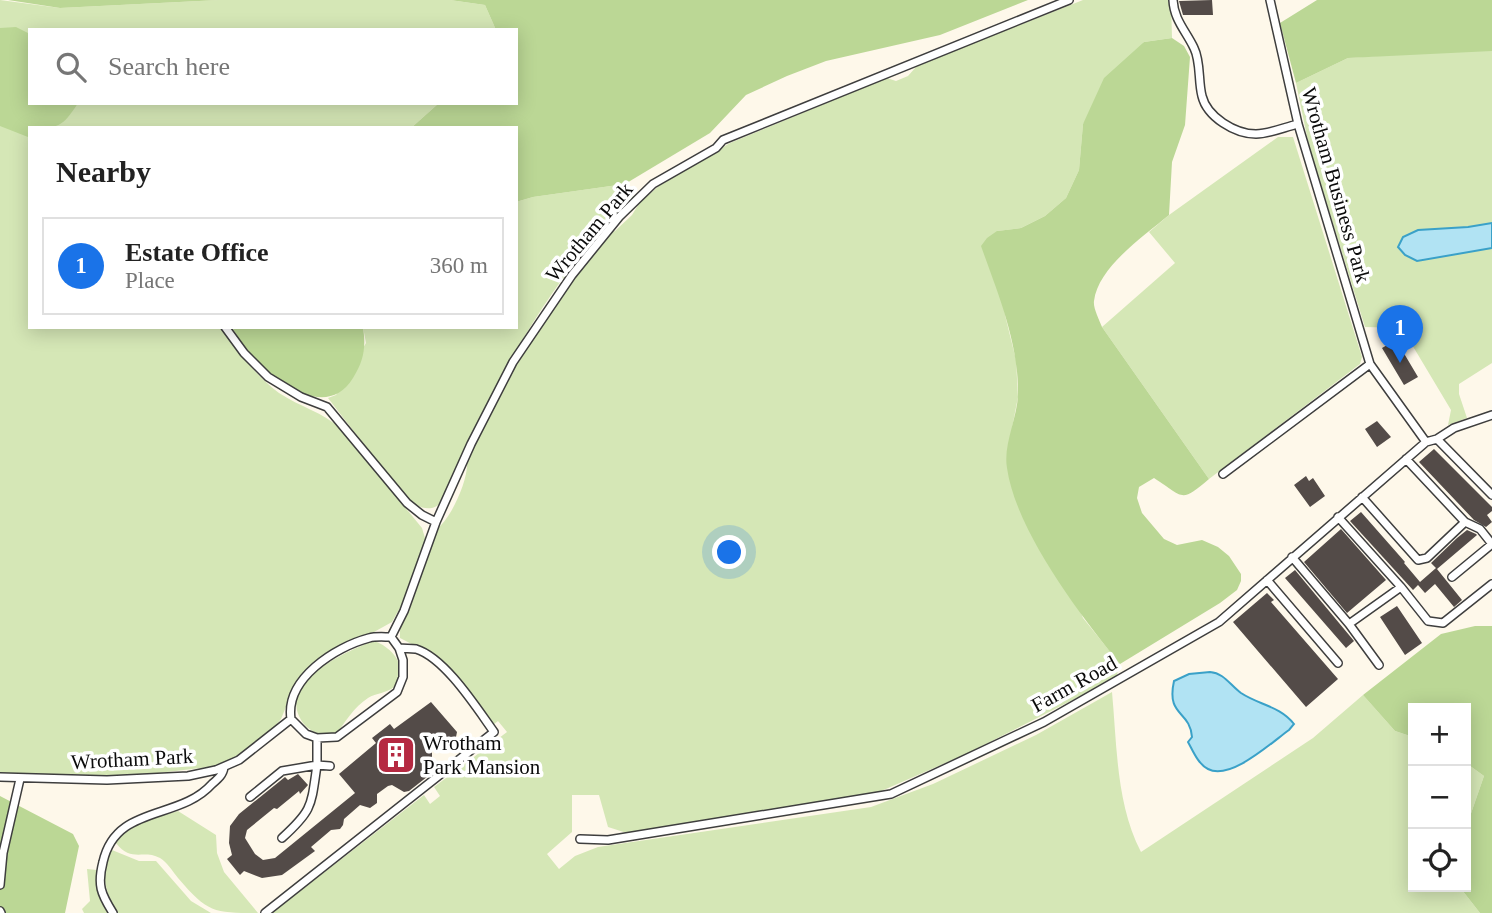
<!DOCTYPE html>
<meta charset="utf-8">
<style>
body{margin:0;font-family:"Times New Roman",serif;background:#f2f2f2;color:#222}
.controls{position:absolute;right:21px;bottom:21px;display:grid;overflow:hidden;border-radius:0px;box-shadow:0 4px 18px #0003}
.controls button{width:63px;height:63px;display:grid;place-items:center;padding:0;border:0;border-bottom:2px solid #e0e0e0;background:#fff;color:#222;font:35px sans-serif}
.you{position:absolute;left:730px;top:553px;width:24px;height:24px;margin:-18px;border:5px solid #fff;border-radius:50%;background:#1a73e8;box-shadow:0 0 0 10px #1a73e833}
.badge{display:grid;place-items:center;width:46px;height:46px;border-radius:50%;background:#1a73e8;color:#fff;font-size:23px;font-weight:700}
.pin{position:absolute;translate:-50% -58px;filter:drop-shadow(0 2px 4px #0008)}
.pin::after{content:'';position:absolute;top:37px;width:24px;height:21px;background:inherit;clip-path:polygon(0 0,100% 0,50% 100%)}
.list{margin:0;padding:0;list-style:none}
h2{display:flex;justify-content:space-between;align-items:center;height:91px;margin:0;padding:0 28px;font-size:30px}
h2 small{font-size:23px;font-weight:400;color:#767676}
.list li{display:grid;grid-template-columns:46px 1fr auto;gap:21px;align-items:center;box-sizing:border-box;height:98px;margin:0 14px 14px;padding:0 14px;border:2px solid #e0e0e0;border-radius:0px}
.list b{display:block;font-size:26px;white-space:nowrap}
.list p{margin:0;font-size:23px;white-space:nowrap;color:#767676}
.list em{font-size:23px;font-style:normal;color:#767676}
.icon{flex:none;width:38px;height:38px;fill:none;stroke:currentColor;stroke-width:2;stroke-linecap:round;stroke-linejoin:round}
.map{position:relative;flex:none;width:1492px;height:913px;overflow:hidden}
.search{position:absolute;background:#fff;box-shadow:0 4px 18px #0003;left:28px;top:28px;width:490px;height:77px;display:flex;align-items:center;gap:18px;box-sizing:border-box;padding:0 24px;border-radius:0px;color:#767676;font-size:26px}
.panel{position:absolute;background:#fff;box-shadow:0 4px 18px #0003;left:28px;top:126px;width:490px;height:203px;border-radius:0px}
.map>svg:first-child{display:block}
.green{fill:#d5e7b6}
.forest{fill:#bbd795}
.water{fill:#b1e3f3;stroke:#3aa1c8;stroke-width:2}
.building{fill:#534b48}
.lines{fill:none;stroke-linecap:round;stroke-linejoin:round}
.lane-casing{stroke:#3e3e3e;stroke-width:10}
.lane{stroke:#fff;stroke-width:7}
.labels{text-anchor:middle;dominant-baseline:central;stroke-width:7;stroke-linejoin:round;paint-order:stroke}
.street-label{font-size:21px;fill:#0b0b0b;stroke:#fff}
.poi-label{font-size:21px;fill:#0b0b0b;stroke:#fff;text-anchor:start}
</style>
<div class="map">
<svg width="1492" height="913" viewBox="0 0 1492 913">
<rect width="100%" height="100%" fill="#fef8ea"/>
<path class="green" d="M0,0l60,8 159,-8h231l35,5 11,25h-466v73h409l-28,25h-381v199h189c19,24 36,48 60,66 21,14 44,19 62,36l81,99 5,17 -17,45 -18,32 -18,10 -25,8 -34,21 -18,19 -16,39 -8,10 -29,23 -19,11 -16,4 -76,9 -133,-3z
M1083,0h88l1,38 -28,4 -61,82 -4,46 -13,28 -21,18 -24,12 -24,3 8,84 11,45 2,37 -6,31 71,190 37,46 -4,14 -150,76 -87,38 -249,42 -22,-7 -9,-32h-27v37l-25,22 12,15 16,-13 23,-9 273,-40 62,-23 103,-49 76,-43c5,53 4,112 29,160l172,-114 50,-43 32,36 18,6v150h50l-1,3 18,23h-1208l152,-118 6,9 10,-8 -6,-9 73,-55 -9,-11 -5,4 -60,-70 -33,-17v-10l39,-101c13,-11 29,-47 28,-64 10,-23 20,-46 32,-68 29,-57 68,-110 107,-161l9,-3 17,-16 8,-13 19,-16 71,-43 157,-65 9,3 12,-5 8,-9 35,-15z
M1451,51h41v312l-33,21v10l8,24 -19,7 3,-15 -49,-82 -37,-1 -56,-181 -13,-63 52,-25z
M1278,137h15l69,220 -2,7 -151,115 -107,-152 73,-64 -26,-31 20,-17z
M625,184l9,13c-66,61 -114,142 -155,222 -9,19 -18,38 -26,58 -3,8 -6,18 -11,24 -11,14 -26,5 -37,-3l-77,-100 8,-3 30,-52 -3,-16h153v-125l17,-5z
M373,641c18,4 39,29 21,46 -7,6 -18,6 -26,11 -14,9 -23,24 -33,38 -15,-1 -29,-4 -36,-20 -17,-37 49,-65 74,-75z
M1466,763l18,13 -16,46 -2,28z
M178,811l38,24 1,18 7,19 34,41c-44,0 -50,0 -80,-35 -5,-6 -11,-16 -18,-20 -17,-9 -29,5 -44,-15 14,-20 39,-25 62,-32z
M112,850l27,11h17l35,40 20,12h-94c-11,-20 -19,-42 -5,-63z
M87,869l10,1 1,20 10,23h-24l-2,-4 8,-8z"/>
<path class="forest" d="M8,0h211l-159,8z
M450,0h578l-88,35 -114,26 -39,15 -41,19 -36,38 -85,51 -92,13 -17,5v-74h-105l28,-25h77v-73h-20l-11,-25z
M1317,0h175v51l-144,7 -52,25 -16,-60z
M16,27l14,7v69h48c-16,25 -20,25 -48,25l-2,9 -28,-11v-98z
M1172,38l12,8 6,11 -5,68 -13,37 -3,53c-25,21 -71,52 -75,86 -1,7 5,18 8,26l107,152c-29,25 -25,18 -55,-1l-15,9 -2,11 5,15 22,26 13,6 25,-5 16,7 11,9 12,18v7l-4,9 -17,13 -100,61c-40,-49 -104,-133 -113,-196 -4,-23 10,-49 11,-73 1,-52 -20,-101 -37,-149l6,-8 10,-7 24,-3 24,-12 21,-18 13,-28 4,-46 21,-46 40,-36z
M232,327h131c3,20 1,34 -10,51 -32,53 -104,-17 -121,-51z
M1475,626h17v287h-12l-18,-23 1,-3h3l2,-65 16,-46 -18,-13v-55h-53v29l-18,-6 -32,-36 78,-61z
M0,796l73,38 6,12 -14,67h-65z"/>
<path class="water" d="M1492,223v25l-75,13 -12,-6 -7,-8 5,-10 15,-7 50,-3z
M1210,672c14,1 20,13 31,21 18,12 39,13 53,31l-5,6c-18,13 -59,51 -81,39 -10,-5 -15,-18 -20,-27l4,-5c-2,-27 -26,-20 -18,-56l15,-7z"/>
<path class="building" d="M1212,0l1,15h-30l-4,-14z
M1396,340l22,37 -14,8 -22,-37z
M1377,421l14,16 -14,10 -12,-18z
M1434,449l58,58v4l-5,4 5,7 -6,5 -12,-7 -55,-58z
M1306,476l3,5 4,-3 12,18 -15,11 -16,-22z
M1361,512l44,50 -1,1 16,19 16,-14 -5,-5 26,-25 10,-8 9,4 1,1 -40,34 25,31 -8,7 -19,-23 -10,9 -7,-8 -5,5 -63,-69z
M1341,529l45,51 -39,33 -43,-51z
M1295,570l59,71 -8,7 -61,-70z
M1267,593l7,7 -3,2 67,77 -32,28 -73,-85z
M1397,606l25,37 -17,12 -25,-38z
M431,702l26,30 -1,5 -6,5 -6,-1 -12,10v22l-23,18 -5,1 -12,-7 -4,1 -11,8v9l-7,5 -10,-3 -16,14 -1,6 -3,4 -9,1 -20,17 4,4 -33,24 -20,3 -18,-7 -4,4 -13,-16 5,-4 -3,-12 1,-17 9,-12 46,-37 3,3 10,-6 10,11 -8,9 -1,-3 -22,18 -3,-1 -27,22 -2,8 10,16 8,6 12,-2 80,-65 -16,-19 37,-31 -4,-5 18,-14 4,5z"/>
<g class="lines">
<g class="lane-casing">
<path id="lane" d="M1173,0c1,20 13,31 21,48 7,14 4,33 8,48 5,21 33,38 54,38 13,0 29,-7 42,-10
M225,327l19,26 24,24 33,20 26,10 80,96 15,12 14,7
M1437,439l17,-11 38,-13
M1426,442l11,-3 55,56
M1406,459l59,63 15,7 12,15
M1223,474l147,-110 -72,-240 -28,-124
M1362,497l56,63 9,-2 38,-36
M1338,517l63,70
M1292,557l57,67 30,41
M1452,577l40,-33
M1267,580l71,83
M1349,624l52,-37 27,34 15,2 49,-39
M291,719c-6,-40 44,-72 78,-81 7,-2 15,-1 22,-1
M0,777l107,3 81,-4 28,-6 23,-10 52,-41 15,15 11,4 20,-1 60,-45 6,-15v-17l-4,-12 -8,-11 13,-26 32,-89 35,-78 42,-82 59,-87 47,-58 34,-33 63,-36 7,-8 346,-140
M250,797l32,-26 35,-6v-27
M282,838c31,-28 29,-32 35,-73l13,1
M580,839l28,1 283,-46 153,-72 175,-100 207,-180 -56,-78
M0,885l3,-32 17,-74
M0,911l1,2
M113,913c-12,-19 -16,-28 -10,-51 13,-58 76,-41 109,-78 6,-5 11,-9 12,-17
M265,913l229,-181c-18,-25 -49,-74 -78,-83 -5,-1 -12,0 -17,-1"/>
</g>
<use href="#lane" class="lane"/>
</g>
<defs>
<g id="building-square" transform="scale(2.0125)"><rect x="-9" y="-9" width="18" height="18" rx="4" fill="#b52941" stroke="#fff"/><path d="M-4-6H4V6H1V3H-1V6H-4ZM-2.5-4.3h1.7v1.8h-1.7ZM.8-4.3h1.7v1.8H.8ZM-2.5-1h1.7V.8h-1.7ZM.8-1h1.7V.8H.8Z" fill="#fff"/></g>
</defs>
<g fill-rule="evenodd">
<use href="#building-square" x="396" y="755"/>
</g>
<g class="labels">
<g class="street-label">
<text transform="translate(1336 185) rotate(74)">Wrotham Business Park</text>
<text transform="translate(589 232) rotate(-50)">Wrotham Park</text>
<text transform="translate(1074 684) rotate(-29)">Farm Road</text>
<text transform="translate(132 759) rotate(-3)">Wrotham Park</text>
</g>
<g class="poi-label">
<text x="423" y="743">Wrotham<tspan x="423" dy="24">Park Mansion</tspan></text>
</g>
</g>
</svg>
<div class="controls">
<button>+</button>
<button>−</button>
<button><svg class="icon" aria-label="locate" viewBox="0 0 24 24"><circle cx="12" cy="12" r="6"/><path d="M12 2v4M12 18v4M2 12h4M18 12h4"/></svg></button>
</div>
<div class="you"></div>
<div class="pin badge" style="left:1400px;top:363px">1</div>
<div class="search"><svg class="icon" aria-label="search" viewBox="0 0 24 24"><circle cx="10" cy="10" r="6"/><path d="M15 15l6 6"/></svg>Search here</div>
<section class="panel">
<h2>Nearby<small></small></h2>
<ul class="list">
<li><span class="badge">1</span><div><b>Estate Office</b><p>Place</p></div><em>360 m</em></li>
</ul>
</section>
</div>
